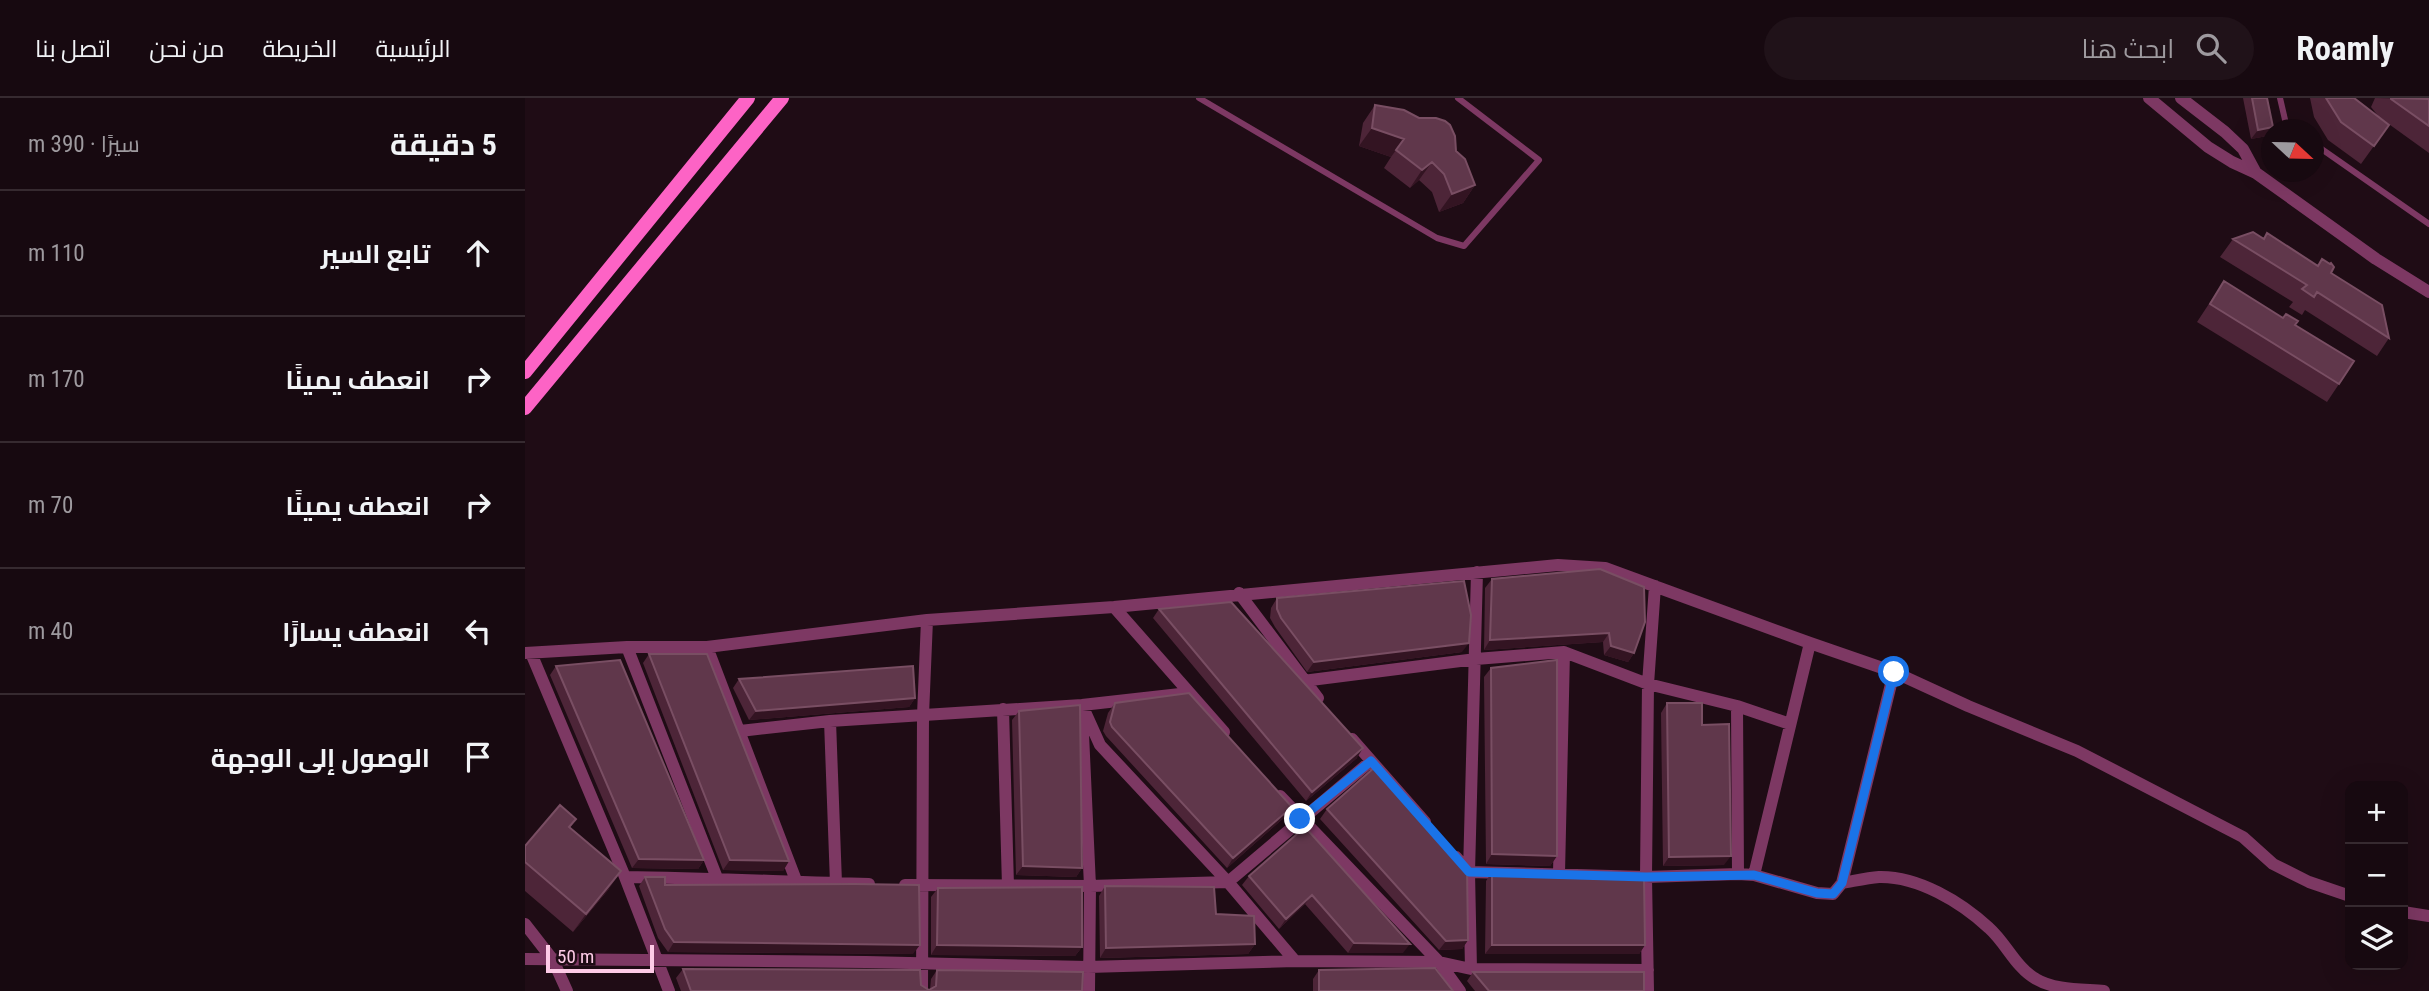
<!DOCTYPE html>
<html lang="ar">
<meta charset="utf-8">
<style>
body{margin:0;font-family:"Roboto Condensed",Cairo,sans-serif;background:#201219;color:#f1f3f6;direction:rtl}
.controls{position:absolute;right:21px;bottom:21px;display:grid;overflow:hidden;border-radius:14px;box-shadow:0 7px 28px #0002}
.controls button{width:63px;height:63px;display:grid;place-items:center;padding:0;border:0;border-bottom:2px solid #362a30;background:#170910;color:#f1f3f6;font:35px sans-serif}
.compass{position:absolute;left:1736px;top:21px;width:63px;height:63px;border-radius:50%;background:#170910;box-shadow:0 7px 28px #0002;rotate:112deg}
.scale{position:absolute;left:21px;bottom:18px;width:108px;box-sizing:border-box;padding-left:7px;border:4px solid #fecbe7;border-top:0;font-size:19px;line-height:24px;white-space:nowrap;color:#fecbe7;-webkit-text-stroke:5px #1f0c15;paint-order:stroke}
.stop{position:absolute;width:21px;height:21px;margin:-16px;border:5px solid #1a73e8;border-radius:50%;background:#fff}
.stop.end{background:#1a73e8;border-color:#fff;box-shadow:0 2px 7px #0008}
.list{margin:0;padding:0;list-style:none}
h2{display:flex;justify-content:space-between;align-items:center;height:91px;margin:0;padding:0 28px;font-size:30px}
h2 small{font-size:23px;font-weight:400;color:#9e9a9f}
.list li{display:grid;grid-template-columns:46px 1fr auto;gap:21px;align-items:center;box-sizing:border-box;height:126px;padding:0 28px;border-top:2px solid #362a30}
.list b{display:block;font-size:26px;white-space:nowrap}
.list em{font-size:23px;font-style:normal;color:#9e9a9f}
.icon{flex:none;width:38px;height:38px;fill:none;stroke:currentColor;stroke-width:2;stroke-linecap:round;stroke-linejoin:round}
.map{position:relative;flex:none;width:1904px;height:893px;overflow:hidden;direction:ltr}
header{display:flex;align-items:center;gap:42px;box-sizing:border-box;height:98px;padding:0 35px;background:#170910;border-bottom:2px solid #362a30}
header strong{font-size:33px}
nav{display:flex;gap:38px;margin-inline-start:auto;font-size:24px}
.search{width:490px;height:63px;background:#201219;display:flex;align-items:center;gap:18px;box-sizing:border-box;padding:0 24px;border-radius:38px;color:#9e9a9f;font-size:26px}
main{display:flex}
aside{flex:1;background:#170910}
.map>svg:first-child{display:block}
.lines{fill:none;stroke-linecap:round;stroke-linejoin:round}
.service{stroke:#7d3863;stroke-width:6}
.minor{stroke:#7d3863;stroke-width:12}
.secondary{stroke:#fd63c5;stroke-width:14}
.wall{fill:#4d2538}
.shaded-wall{fill:#331422}
.building{fill:#60374b;stroke:#794e63;stroke-width:2}
.route{stroke:#1a73e8;stroke-width:9}
</style>
<header>
<strong>Roamly</strong>
<div class="search"><svg class="icon" aria-label="search" viewBox="0 0 24 24"><circle cx="10" cy="10" r="6"/><path d="M15 15l6 6"/></svg>ابحث هنا</div>
<nav><a>الرئيسية</a><a>الخريطة</a><a>من نحن</a><a>اتصل بنا</a></nav>
</header>
<main>
<div class="map">
<svg width="1904" height="893" viewBox="0 0 1904 893">
<rect width="100%" height="100%" fill="#1f0c15"/>
<g class="lines">
<path class="service" d="M674,0l238,140 27,8 75,-86 -81,-62
M1755,0l6,26 8,6
M1788,45l116,81"/>
<path class="minor" d="M1624,0l59,49 24,15 24,11 120,86 53,33
M1656,0l44,34 18,17 13,24
M714,495l79,105
M589,509l110,125
M102,549l90,231
M182,549l90,236
M0,555l102,-6h80l220,-27 187,-13 444,-42 47,3 205,75 84,29 74,34 109,45 166,86 30,27 36,18 41,14
M6,555l94,224 44,114
M778,583l173,-22 88,-7 84,32 89,22 53,18
M557,607l18,40 128,137 67,79
M1212,608l1,168
M478,611l5,177
M557,614l8,174 -1,105
M305,623l6,162
M215,633l90,-10 252,-16 107,-12
M827,641l73,83
M755,698l159,166 21,29
M931,759l13,15 177,5 92,-3 16,1 63,18 16,1 9,-11 52,-211
M1034,775l5,-221
M1229,777l56,-232
M100,779c82,1 163,5 244,7
M1317,785c12,-2 25,-5 37,-6 39,-1 82,25 110,51 17,15 27,40 47,51 18,11 47,10 68,12
M380,787l185,1 138,-4 143,-121
M1878,814l26,4
M0,826l28,36 14,31
M0,861l341,3 222,5 207,-6 144,1 32,7 177,1
M946,871l-2,-97 8,-300
M397,893l1,-276 4,-95
M1123,893l-2,-114 2,-193 7,-98"/>
<path class="secondary" d="M0,274l223,-274
M0,310l257,-310"/>
</g>
<path class="wall" d="M1718,0h24l6,29 -6,9 -16,3z
M1785,0h44l35,27 -28,39 -33,-24 -14,-23z
M1850,0l54,1v54l-50,-36 -8,-10z
M850,7l81,46 19,34 -12,18 -24,9 -7,-20 -13,-12 -9,8 -26,-20 7,-11 -32,-11 4,-23z
M1708,141h30l68,34 58,65 -12,18 -72,-46 -3,5 -13,-8 4,-5 -73,-45z
M1699,183l115,103 -12,18 -130,-80z
M1075,471l34,84 -6,9 -24,-7 -1,-13 -119,8 1,-62 7,-9z
M752,500l185,54 -155,20 -32,-45 -5,-9 1,-10z
M634,511l198,149 -51,43 -153,-183z
M124,556l140,207 -6,10 -60,-1 -80,-207z
M31,568l148,194 -6,9 -66,-1 -82,-193z
M966,570l66,188 -7,10 -64,-2 -2,-187z
M214,581l176,19 -6,9 -160,13 -16,-32z
M590,605l171,113 -59,52 -121,-132 -3,-5 5,-18z
M1142,605l35,22 22,140 -61,1 -2,-153z
M494,613l63,157 -6,9 -60,-2 -4,-155z
M802,711l141,131 -6,9 -23,1 -119,-131z
M51,721l-6,9 39,61 -36,43 -48,-41v-45z
M780,729l98,126h-55l-43,-49 -26,25 -37,-44 7,-9z
M967,774l66,6 87,67 -6,9h-154l1,-73z
M120,779l20,8 248,69 -245,-2 -10,-14 -19,-52z
M580,788l111,28 39,30 -7,10 -148,4 -1,-62z
M413,790l144,59 -7,9 -144,-1v-58z
M158,871l238,16 8,5h1l1,-11 6,-9 145,21h-401l-5,-13z
M794,872l134,21h-140v-12z
M948,874l171,19h-169l-8,-10z"/>
<path class="shaded-wall" d="M1748,29l-6,9 -16,3 7,-9z
M847,30l32,11 -13,18 -32,-11z
M907,64l-13,18 -9,8 12,-18z
M950,87l-12,18 -24,9 13,-18z
M1084,535l-6,9 -119,8 6,-10z
M944,545l-7,9 -155,20 7,-10z
M1086,548l23,7 -6,9 -24,-7z
M390,600l-6,9 -160,13 7,-9z
M838,650l-6,10 -51,43 6,-9z
M767,709l-6,9 -59,52 6,-10z
M967,756l65,2 -7,10 -64,-2z
M1206,758l-7,9 -61,1 6,-9z
M114,761l65,1 -6,9 -66,-1z
M205,762l59,1 -6,10 -60,-1z
M498,768l59,2 -6,9 -60,-2z
M96,773l-12,18 -36,43 13,-18z
M787,797l-7,9 -26,25 7,-10z
M943,842l-6,9 -23,1 7,-9z
M149,844l246,3 -7,9 -245,-2z
M829,845l56,1 -7,9h-55z
M730,846l-7,10 -148,4 6,-10z
M412,847l145,2 -7,9 -144,-1z
M967,847h153l-6,9h-154z"/>
<path class="building" d="M1727,0h15l6,29 -15,3z
M1801,0h28l35,27 -15,21 -33,-24z
M1866,0l38,1v27l-38,-27z
M850,7l29,5 15,8h17l9,3 5,4 5,11 1,15 9,8 10,26 -23,9 -8,-20 -12,-12 -10,8 -26,-20 8,-11 -32,-11z
M1728,134l11,7 3,-6 51,33 4,-7 8,5 1,-1 3,4 -3,6 51,32 7,33 -72,-46 -3,5 -12,-8 5,-4 -74,-46z
M1699,183l59,37 3,-4 12,7 -3,4 59,36 -15,23 -129,-80z
M1075,471l44,18 1,35 -11,31 -23,-7 -2,-13 -119,7 2,-61z
M939,483l7,34 -2,28 -155,19 -33,-44 -4,-9v-11z
M706,504l132,146 -51,44 -153,-183z
M124,556h58l82,207 -59,-1z
M95,562l84,200 -65,-1 -83,-193z
M1032,562v196l-65,-2 -1,-186z
M388,568l2,32 -159,13 -17,-32z
M664,595l103,114 -59,51 -121,-131 -2,-5 5,-19z
M1142,605h35v22l27,-1 2,132 -62,1z
M555,607l2,163 -59,-2 -4,-155z
M850,669l92,99 1,74 -22,1 -119,-132z
M35,707l16,14 -7,8 52,44 -35,43 -61,-52v-16z
M780,729l105,117 -56,-1 -42,-48 -26,24 -37,-43z
M967,774l66,2v4l86,-1 1,68h-153z
M120,779h20v8l190,-1 64,1 1,60 -246,-3 -9,-13z
M580,788l109,1 2,27 38,2 1,28 -149,4z
M557,789v60l-145,-2 1,-57z
M910,870l18,23h-134v-21z
M158,871l237,1 1,15 8,5 7,-4 1,-16 146,2 -1,19h-391z
M948,874h171v19h-155z"/>
<g class="lines">
<path class="route" d="M775,721l71,-58 98,111 177,5 108,-2 63,18 16,1 9,-11 52,-211"/>
</g>
</svg>
<div class="controls">
<button>+</button>
<button>−</button>
<button><svg class="icon" aria-label="layers" viewBox="0 0 24 24"><path d="M12 4l9 5-9 5-9-5zM3 14l9 5 9-5"/></svg></button>
</div>
<svg class="compass" viewBox="-18 -18 36 36"><path d="M0-13l5 13h-10z" fill="#e53935"/><path d="M0 13l5-13h-10z" fill="#9e9a9f"/></svg>
<div class="scale">50 m</div>
<div class="stop" style="left:1369px;top:574px"></div>
<div class="stop end" style="left:775px;top:721px"></div>
</div>
<aside>
<h2>5 دقيقة<small>سيرًا · 390 m</small></h2>
<ul class="list">
<li><svg class="icon" aria-label="ahead" viewBox="0 0 24 24"><path d="M12 20V5M6 11l6-6 6 6"/></svg><div><b>تابع السير</b></div><em>110 m</em></li>
<li><svg class="icon" aria-label="right" viewBox="0 0 24 24"><path d="M7 20v-9h11M14 6l5 5-5 5"/></svg><div><b>انعطف يمينًا</b></div><em>170 m</em></li>
<li><svg class="icon" aria-label="right" viewBox="0 0 24 24"><path d="M7 20v-9h11M14 6l5 5-5 5"/></svg><div><b>انعطف يمينًا</b></div><em>70 m</em></li>
<li><svg class="icon" aria-label="left" viewBox="0 0 24 24"><path d="M17 20v-9H6M10 6l-5 5 5 5"/></svg><div><b>انعطف يسارًا</b></div><em>40 m</em></li>
<li><svg class="icon" aria-label="arrive" viewBox="0 0 24 24"><path d="M6 21V4h12l-3 4 3 4H6"/></svg><div><b>الوصول إلى الوجهة</b></div></li>
</ul>
</aside>
</main>
